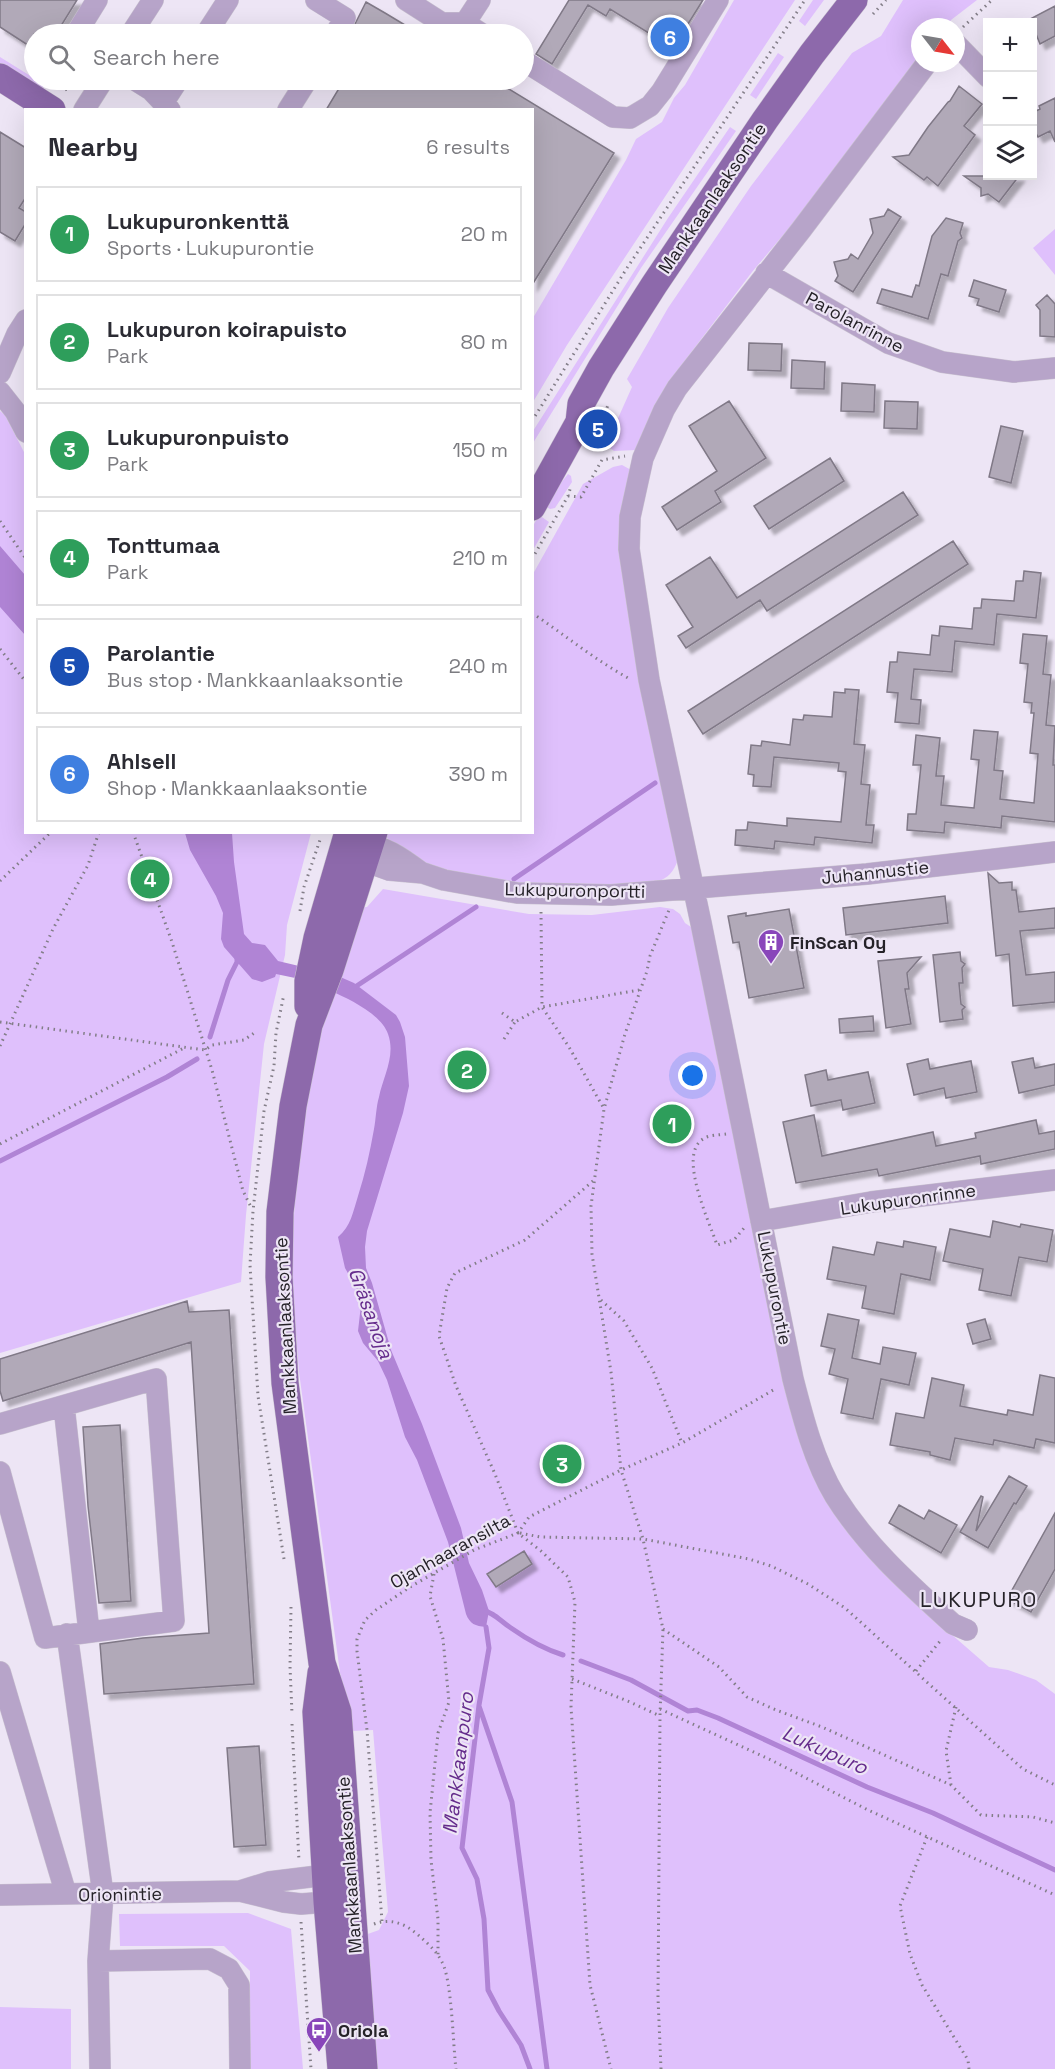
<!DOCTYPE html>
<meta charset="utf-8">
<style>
body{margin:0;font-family:"Space Grotesk",sans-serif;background:#f7f7f7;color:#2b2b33}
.controls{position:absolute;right:18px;top:18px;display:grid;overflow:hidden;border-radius:0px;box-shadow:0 6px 24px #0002}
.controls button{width:54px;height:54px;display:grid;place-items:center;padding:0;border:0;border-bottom:2px solid #e1e1e2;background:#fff;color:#2b2b33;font:30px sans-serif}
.compass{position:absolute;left:911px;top:18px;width:54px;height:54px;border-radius:50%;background:#fff;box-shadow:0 6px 24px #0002;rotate:121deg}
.you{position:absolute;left:693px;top:1076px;width:21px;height:21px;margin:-15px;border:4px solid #fff;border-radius:50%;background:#1a73e8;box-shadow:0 0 0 9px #1a73e833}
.badge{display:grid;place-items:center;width:39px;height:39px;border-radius:50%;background:#111827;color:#fff;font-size:20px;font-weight:700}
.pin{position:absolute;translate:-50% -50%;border:3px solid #fff;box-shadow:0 2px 6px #0006}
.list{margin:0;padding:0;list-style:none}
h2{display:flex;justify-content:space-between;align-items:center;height:78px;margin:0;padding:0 24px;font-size:26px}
h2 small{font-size:20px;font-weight:400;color:#7c7c81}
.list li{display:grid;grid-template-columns:39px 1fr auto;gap:18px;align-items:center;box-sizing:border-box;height:96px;margin:0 12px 12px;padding:0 12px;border:2px solid #e1e1e2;border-radius:0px}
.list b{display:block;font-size:22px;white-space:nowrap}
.list p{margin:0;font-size:20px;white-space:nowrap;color:#7c7c81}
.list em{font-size:20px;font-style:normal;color:#7c7c81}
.icon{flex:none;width:33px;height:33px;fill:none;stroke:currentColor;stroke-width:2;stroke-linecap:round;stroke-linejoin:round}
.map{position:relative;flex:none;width:1055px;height:2069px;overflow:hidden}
.search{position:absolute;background:#fff;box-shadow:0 6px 24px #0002;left:24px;top:24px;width:510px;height:66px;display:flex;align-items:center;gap:15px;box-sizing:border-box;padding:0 21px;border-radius:33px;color:#7c7c81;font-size:22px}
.panel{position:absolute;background:#fff;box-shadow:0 6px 24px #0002;left:24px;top:108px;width:510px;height:726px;border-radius:0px}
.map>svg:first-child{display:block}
.green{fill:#dfc0fc}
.water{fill:#b084d5}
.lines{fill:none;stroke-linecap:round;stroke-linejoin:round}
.stream{stroke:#b084d5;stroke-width:5}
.building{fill:#b1a9b8;stroke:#807987;stroke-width:1.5;filter:url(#shadow)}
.minor-casing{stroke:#c9c2d0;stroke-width:22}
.major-casing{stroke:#c9c2d0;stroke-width:28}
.path{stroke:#827d87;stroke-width:3;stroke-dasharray:1.5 4.5;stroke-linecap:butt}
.minor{stroke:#b7a4c9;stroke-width:21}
.major{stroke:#8d69ab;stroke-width:27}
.labels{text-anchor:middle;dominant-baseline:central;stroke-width:4.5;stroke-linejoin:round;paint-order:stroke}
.street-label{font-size:18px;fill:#252228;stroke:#ede5f5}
.poi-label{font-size:18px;font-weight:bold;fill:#252228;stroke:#ede5f5;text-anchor:start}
.water-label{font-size:20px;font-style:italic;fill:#652c8c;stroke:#ede5f5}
.quarter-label{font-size:21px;letter-spacing:1.5px;fill:#252228;stroke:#ede5f5}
</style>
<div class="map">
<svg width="1055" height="2069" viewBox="0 0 1055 2069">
<defs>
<filter id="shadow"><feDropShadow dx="5.5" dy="5.5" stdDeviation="1.5" flood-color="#0004"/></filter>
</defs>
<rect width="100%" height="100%" fill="#ede5f5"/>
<path class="green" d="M734,0h61l-228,345 -34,57v-84l93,-158 10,-21 26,-17 12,-24 11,-13z
M813,0h11l-19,26 -6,-5z
M903,0h74l-26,20 -5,7h-26v33l-130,167 -38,45 -81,107 -35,71 -22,1 -8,-6 26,-58 -5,-8 41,-71 83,-122 101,-133 29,-17z
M778,53l6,4 -28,42 -6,-4z
M0,57l45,28 -2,3 -43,-23z
M730,127l6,4 -95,137 -108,175v-12l135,-213z
M1055,229v46l-22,-27z
M0,411l5,4 20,39 1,378 285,1 -24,92 -2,30 -21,89 -18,171 -5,67 -241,71z
M622,465l11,6 -8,37 53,352c-5,12 -9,18 -22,22l-84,6 -51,-4 -89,-17 -35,-19 -10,-10 -1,-5 146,-1 1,-258 50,-90 30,-17z
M568,474l3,2 1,6 -17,26 -5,1 -7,-4z
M539,515l10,7 -16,28v-24z
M383,889l146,25 63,1 68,-8 13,2 7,5 5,9 6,4 107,501 137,192 54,47 19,3 28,10 19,14v375h-683l-7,-134 14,-5 9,-18 -15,-182 -21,1 -11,-51 -42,-308 -8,-104 5,-86 9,-82 18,-87 30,-105 14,-1z
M248,1913l43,16 12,140h-53v-98l-26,-25h-104l-1,-32z
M0,2007l71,2v60h-71z"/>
<path class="water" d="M0,546l25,29v60l-25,-28z
M185,833h47l2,29 10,72 8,9 13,2 13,16 21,5 1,13 -24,-5 -1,3 -13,5 -10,-3 -28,-32 -3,-8 2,-26 -7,-17 -26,-46z
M338,976l16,7 42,32 4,7 5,15 4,49 -6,27 -36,118 -2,16 1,21 6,15 19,67 31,74 39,104 8,35 13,27 7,21 -3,16c-11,-1 -16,-3 -20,-13l-18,-72 -31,-82 -12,-23 -18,-57 -9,-19 -15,-18 -5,-12 3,-26 -3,-14 -13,-23 -7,-31c13,-11 15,-25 20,-41 7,-22 12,-44 16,-67 2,-10 2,-22 5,-32 4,-20 17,-41 9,-63 -7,-20 -39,-35 -57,-43z"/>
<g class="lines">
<path class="stream" d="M514,879l141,-96
M352,989l124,-82
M210,1037l18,-57 9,-18v-5
M0,1161l167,-84 30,-18
M482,1610c13,3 18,11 29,18 17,12 33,21 52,27
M486,1627l3,21 -10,57 -17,143 15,31 7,40 4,71 11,21 22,34 9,24
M581,1661l50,19 57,31 9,-1 21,8 149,69 66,26 122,57
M479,1706l33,96 35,267"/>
</g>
<path class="building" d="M0,0h77l-21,34h-22v15l-34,-22z
M569,0h134l-30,48 -63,-39 -4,7 -18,-11 -36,59 -16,-10z
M366,2l19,11 35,21h-70z
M1055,6v30l-15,8 -10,-25z
M344,80h150l120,73 -82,132v-175h-206z
M959,86l23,18 -18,22 11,9 -37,51 -11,-9 -3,3 -31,-23 16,-2 19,-28 20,-25 2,-1z
M1055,98v44l-5,-11 -12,6 -6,-10v-14l8,-4 -1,-3z
M0,132l26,16v49l-7,11 7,4v11l-11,18 -15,-9z
M964,176h55l-20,26 -11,-8 -7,2v-8z
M888,209l13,8 -48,75 -18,-11 3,-5 -4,-14 14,-3 3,-5 7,5 15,-26 -3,-14 14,-3z
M946,218l17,5 -3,10 2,5 -4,3 -10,35 -7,-2 -13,45 -51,-16 5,-14 30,8 4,-12 3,1 13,-50z
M974,280l32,10 -7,22 -22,-7 2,-6 -10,-3z
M1047,295l8,9v33l-15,-1v-26l-4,-5z
M749,343l33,1 -1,27 -33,-1z
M792,360l33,2 -1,27 -33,-1z
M842,383l33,2 -1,27 -33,-1z
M729,401l37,57 -51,33 6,11 -44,28 -15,-23 55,-36 -28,-45z
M885,401l33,1 -1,27 -33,-1z
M1001,426l22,5 -12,52 -22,-6z
M830,458l14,23 -75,48 -15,-23z
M903,492l15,23 -151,96 -7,-11 -74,48 -8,-12 15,-9 -27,-42 44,-28 27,41z
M953,541l15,23 -265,170 -15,-23z
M1024,571l17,2 -5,45 -39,-4 -3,31 -39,-4 -3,31 -38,-3 -3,30 10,1 -2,24 -24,-2 3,-29 -11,-1 3,-30h7l1,-10 32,3 2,-20 7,1 1,-10 32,3 2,-21h7l1,-9 32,2 2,-20h7z
M1023,634l24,2 -4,38 8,1 -5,50 9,1 -2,39h2v57l-53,-6 -1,12 -56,-6 -1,11 -37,-3 1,-16h8l5,-49h-8l3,-30 24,3 -4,38h8l-3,29 33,3 5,-48 -8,-1 3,-29 24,2 -4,38 9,1 -3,28 34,4 4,-49 -8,-1 4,-40h-3l1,-10 -8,-1 4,-38 -8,-1z
M845,689l14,1 -5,54 11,1 -4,39 9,1 -4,40h8l-2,18 -57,-6 -1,8 -39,-4 -1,8 -39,-4 1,-15h11l1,-8 39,4v-8l54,4 5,-50 -8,-1 1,-8 -65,-6 -3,30 -18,-1 1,-11 -6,-1 3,-29 10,1 1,-5 28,4 3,-26 10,1 1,-5 28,2 2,-25 11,1z
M988,873l11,10 13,-1v8h4l3,22 36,-4v20l-35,3 6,44 29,-3v30l-42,4 -4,-52 -13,2z
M945,896l3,27 -102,12 -3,-27z
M789,909l15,79 -55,10 -10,-56 -6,1 -5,-27 18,-3v3z
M960,952l1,9 4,3 -3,4 1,15h-4l2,21 4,3 -3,3 1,9 -23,3 -7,-67z
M921,957l-14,16 2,16h-4l6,35 -25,4 -8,-67z
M873,1016l1,15 -34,2 -1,-14z
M1033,1058l2,10 20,-4v21l-36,8 -7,-31z
M928,1059l2,10 41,-8 6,31 -31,6 -2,-10 -30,7 -7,-31z
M826,1070l2,10 40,-8 7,31 -32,7 -2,-10 -30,6 -6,-31z
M814,1115l8,41 111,-24 3,14 40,-8 -1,-5 61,-13 3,14 16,-3v18l-74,15 -1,-8 -101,20 -2,-7 -81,14 -13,-61z
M993,1221l27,6 1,-3 32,6 -6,32 -28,-5 -8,39 -32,-6 4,-21 -40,-8 7,-32 40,8z
M904,1241l32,6 -6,33 -29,-6 -7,40 -32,-6 4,-22 -39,-7 6,-32 41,8 3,-13 26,5z
M187,1301l2,11 40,-2 25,374 -150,10 -4,-50 43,-6 66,-5 -18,-291 -188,59 -3,-10v-32z
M828,1314l31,6 -7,38 28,6 3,-17 33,6 -7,32 -28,-6 -8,40 -32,-6 7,-34 -19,-5 6,-25 -14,-3z
M985,1319l6,20 -18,5 -6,-20z
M1040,1375l15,3v65l-19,-4 -2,9 -40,-8 -1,5 -38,-7 -5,22 -20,-5v-3l-40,-7 6,-32 28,5 8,-40 32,7 -4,21 47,9 1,-5 25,5z
M120,1425l11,176 -32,2 -11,-97 -5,-79z
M1009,1476l18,10 -11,18 -2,-1 -26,45 -28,-16 21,-36 2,1 -7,34z
M899,1505l25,14 5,-9 28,15 -16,28 -52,-30z
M1055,1513v56l-24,43 -24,-13z
M524,1551l8,13 -36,23 -9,-13z
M259,1746l7,99 -32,2 -7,-99z"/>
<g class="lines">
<g class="minor-casing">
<path id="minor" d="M316,0l29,18 -10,16
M406,0l36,23h23l17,11
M465,23l15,-23
M76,34l21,-34
M131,34l22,-34
M206,34l22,-34
M956,44l32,33
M524,61l89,56 17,1 20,-12 12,-15 56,-91
M927,63l-126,167 -124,158 -13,22 -21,48 -13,59 -1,32 20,131 52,243 92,456c10,39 21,82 42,117 32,51 74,88 118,128l14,6
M135,80l16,10 19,20
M163,103l15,-23
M84,110l19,-30
M288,110l19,-30
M766,273l122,70 54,19 72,10 41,-4
M0,373l17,-39 9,-14
M0,392l15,19 11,21
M357,843c26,1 45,15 65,30
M354,852l10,9 25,9 34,3 21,7 73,13 94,2 256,-21 188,-22
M761,1221l110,-19 184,-22
M64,1406l25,226
M0,1424l156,-45 18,242 -129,17 -45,-166
M67,1634l36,260 -5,67 2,108
M0,1672l66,222
M240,1891l29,-9 57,-7 11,7
M0,1895l240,-4 44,11 17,2 26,-2 14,-7
M98,1961l112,-2 19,10 10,16 1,84"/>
</g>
<g class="major-casing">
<path id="major" d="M0,77l52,33
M532,507l47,-85 2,-18 20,-36 53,-83 111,-165 47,-66 42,-54
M308,1006v-25l9,-43 31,-106
M321,1673l-5,39 11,190 14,167
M364,2069l-26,-357 -16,-49 -37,-280 -6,-106 1,-65 13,-106 16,-81 21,-55 44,-138"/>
</g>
<path class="path" d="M873,14l13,-14
M963,27l29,-27
M65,90l13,-9
M603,419l6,-17
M532,421l95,-153 178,-268
M568,496l13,1 21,-37 23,-4
M0,521l26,38
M532,559l36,-63 3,-10
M532,613c33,22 63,47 98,66
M0,649l26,33
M133,832l39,110 40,128 31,121 9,18
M0,881l51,-49
M300,911l4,-24 17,-50
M541,912l1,95 27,40 34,60
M502,1013l13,9 27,-15 97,-17
M0,1022l205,28 7,-5 32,-5 13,-9
M504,1039l11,-17
M0,1046l53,-117 35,-64 11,-33
M726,1134c-7,1 -18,1 -23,5 -26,16 7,84 14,106l17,-5 10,-12
M0,1144l184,-96
M593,1181l-68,59 -70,33 -8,15 -8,48 17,50 39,88 23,59 23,18 27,26 7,25 -4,105 19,278 21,84
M601,1300l23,21 28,47 30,75
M520,1533l20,4 103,2 106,20 22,7 37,18 37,24 178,161 32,16
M284,1559l-26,-163 -8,-131 3,-54 11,-100 10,-45 2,-33 8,-39
M434,1574l-4,22 13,43 6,63 -11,31 -8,80 1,47 7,59v37
M291,1607l-1,59 2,48
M663,1629l56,38 28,30 29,13 46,17 129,58 30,30 52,2 22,6
M916,1671l25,-31
M572,1679l58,23 30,14
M660,1709l111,51 97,50 187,85
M292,1724l7,137
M951,1785l-5,-34 10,-44
M927,1837l-27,69 10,48 12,31 46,75 1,9
M382,1921l-15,-191 -10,-79v-12l8,-19 11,-10 34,-23 64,-37 44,-17 11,-16 92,-47 61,-27 93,-54
M301,1922l10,147
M374,1924c16,-6 30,-1 43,10 9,8 19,16 25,28 10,18 11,84 14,107
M661,2069l-3,-71 2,-282 3,-87 -20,-90 -22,-69 -10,-98 -19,-118 -1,-48 13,-97 21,-75 22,-63 3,-15 19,-46"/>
<use href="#minor" class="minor"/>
<use href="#major" class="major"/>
</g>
<defs>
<g id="building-pin" transform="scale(1.35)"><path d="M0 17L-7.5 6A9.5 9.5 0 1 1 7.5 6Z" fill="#8946ba" stroke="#ede5f5"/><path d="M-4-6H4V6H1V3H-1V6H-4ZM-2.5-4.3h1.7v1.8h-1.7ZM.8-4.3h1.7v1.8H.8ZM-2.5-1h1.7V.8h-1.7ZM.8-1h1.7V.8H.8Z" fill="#fff"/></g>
<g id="bus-pin" transform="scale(1.35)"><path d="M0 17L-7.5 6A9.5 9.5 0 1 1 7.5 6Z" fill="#8946ba" stroke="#ede5f5"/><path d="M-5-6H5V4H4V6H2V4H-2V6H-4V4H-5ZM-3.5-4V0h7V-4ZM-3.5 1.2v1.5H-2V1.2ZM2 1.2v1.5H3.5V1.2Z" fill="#fff"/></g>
</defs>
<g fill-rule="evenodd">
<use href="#building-pin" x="771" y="942"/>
<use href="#bus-pin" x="319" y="2030"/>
</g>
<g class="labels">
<g class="street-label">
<text transform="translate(712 198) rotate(-56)">Mankkaanlaaksontie</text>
<text transform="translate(855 322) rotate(28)">Parolanrinne</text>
<text transform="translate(875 872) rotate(-6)">Juhannustie</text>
<text transform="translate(575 890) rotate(1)">Lukupuronportti</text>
<text transform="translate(908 1199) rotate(-8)">Lukupuronrinne</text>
<text transform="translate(775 1288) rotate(79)">Lukupurontie</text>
<text transform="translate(285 1326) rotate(-93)">Mankkaanlaaksontie</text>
<text transform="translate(450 1551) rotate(-29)">Ojanhaaransilta</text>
<text transform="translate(349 1865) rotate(-94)">Mankkaanlaaksontie</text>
<text transform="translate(120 1894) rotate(-1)">Orionintie</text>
</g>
<g class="poi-label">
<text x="790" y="942">FinScan Oy</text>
<text x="338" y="2030">Oriola</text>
</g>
<g class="water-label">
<text transform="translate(371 1313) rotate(70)">Gräsanoja</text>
<text transform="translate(825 1750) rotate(24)">Lukupuro</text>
<text transform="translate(458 1763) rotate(-83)">Mankkaanpuro</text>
</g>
<g class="quarter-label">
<text x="979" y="1599">LUKUPURO</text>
</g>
</g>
</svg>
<div class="controls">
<button>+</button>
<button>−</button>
<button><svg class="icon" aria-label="layers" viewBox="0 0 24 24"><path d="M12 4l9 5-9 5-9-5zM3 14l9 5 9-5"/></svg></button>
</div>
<svg class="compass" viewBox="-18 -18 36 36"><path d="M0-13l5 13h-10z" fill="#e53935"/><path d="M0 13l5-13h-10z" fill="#7c7c81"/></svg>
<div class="you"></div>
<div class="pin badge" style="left:672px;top:1124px;background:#2e9e5b">1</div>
<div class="pin badge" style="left:467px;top:1070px;background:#2e9e5b">2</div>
<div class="pin badge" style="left:562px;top:1464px;background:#2e9e5b">3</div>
<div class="pin badge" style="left:150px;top:879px;background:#2e9e5b">4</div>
<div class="pin badge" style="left:598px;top:429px;background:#1a4fb4">5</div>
<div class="pin badge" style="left:670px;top:37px;background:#3f7fe0">6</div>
<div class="search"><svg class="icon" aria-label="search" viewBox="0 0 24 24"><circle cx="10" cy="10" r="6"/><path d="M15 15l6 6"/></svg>Search here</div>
<section class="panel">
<h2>Nearby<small>6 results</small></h2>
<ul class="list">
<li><span class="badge" style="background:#2e9e5b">1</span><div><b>Lukupuronkenttä</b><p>Sports · Lukupurontie</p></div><em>20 m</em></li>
<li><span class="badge" style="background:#2e9e5b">2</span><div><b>Lukupuron koirapuisto</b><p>Park</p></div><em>80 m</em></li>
<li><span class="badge" style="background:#2e9e5b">3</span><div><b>Lukupuronpuisto</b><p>Park</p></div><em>150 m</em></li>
<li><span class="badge" style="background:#2e9e5b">4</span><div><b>Tonttumaa</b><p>Park</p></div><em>210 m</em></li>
<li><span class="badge" style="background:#1a4fb4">5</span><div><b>Parolantie</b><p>Bus stop · Mankkaanlaaksontie</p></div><em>240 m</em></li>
<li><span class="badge" style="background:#3f7fe0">6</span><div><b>Ahlsell</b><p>Shop · Mankkaanlaaksontie</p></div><em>390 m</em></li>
</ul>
</section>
</div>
